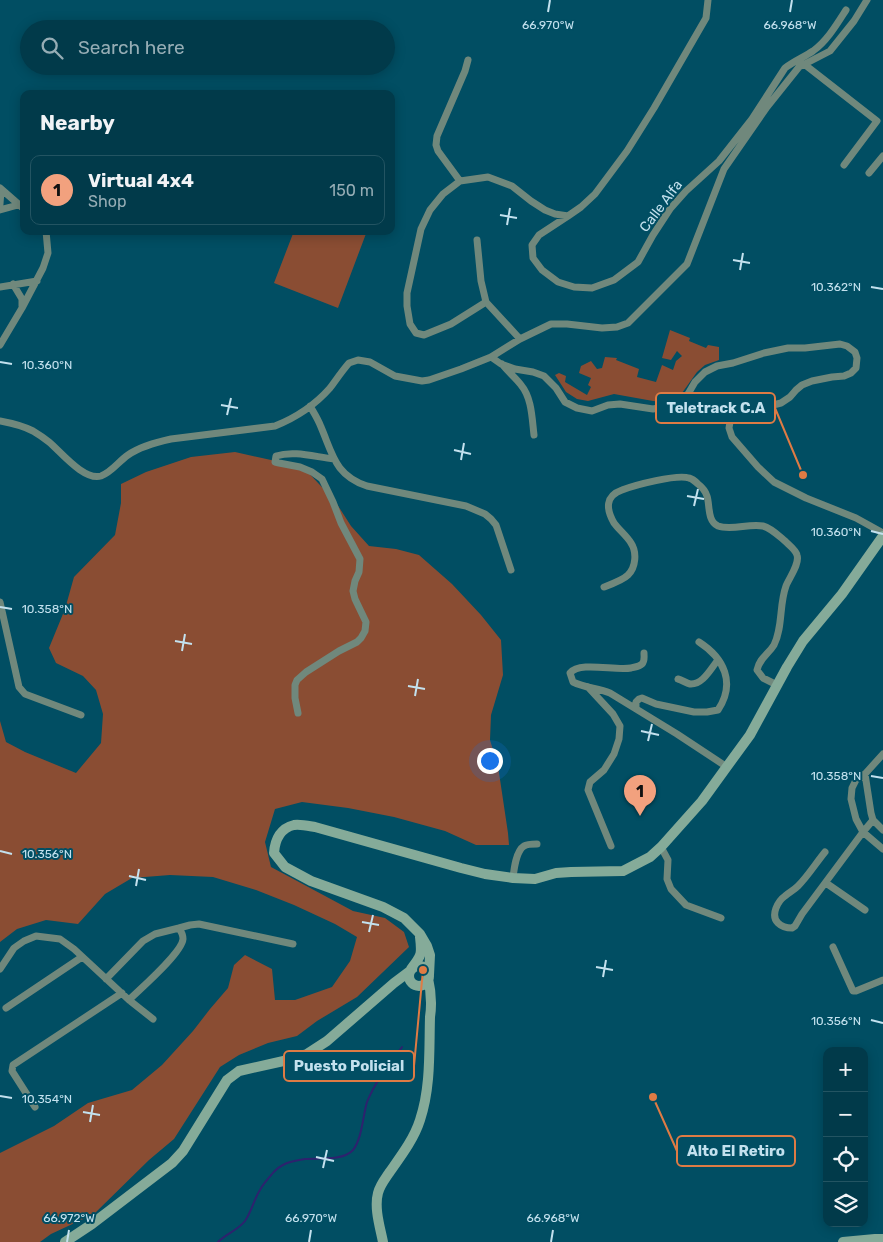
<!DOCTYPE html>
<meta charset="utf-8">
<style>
body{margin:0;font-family:Rubik,sans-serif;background:#0b4151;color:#f1f3f6}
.controls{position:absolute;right:15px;bottom:15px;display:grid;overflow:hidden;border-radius:10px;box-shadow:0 2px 12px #0003}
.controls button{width:45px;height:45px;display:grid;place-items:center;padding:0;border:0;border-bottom:1px solid #235462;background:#013a4a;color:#f1f3f6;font:25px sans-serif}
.you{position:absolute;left:489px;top:760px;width:18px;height:18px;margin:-12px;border:4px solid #fff;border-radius:50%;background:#1a73e8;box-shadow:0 0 0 8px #1a73e833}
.badge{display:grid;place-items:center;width:32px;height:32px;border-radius:50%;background:#f2a17e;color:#111;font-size:16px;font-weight:700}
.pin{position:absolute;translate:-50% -41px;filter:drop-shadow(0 1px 2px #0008)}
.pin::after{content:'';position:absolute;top:26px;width:18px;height:15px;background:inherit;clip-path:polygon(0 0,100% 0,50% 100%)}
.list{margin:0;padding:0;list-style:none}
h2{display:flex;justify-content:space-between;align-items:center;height:65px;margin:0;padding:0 20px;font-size:21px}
h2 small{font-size:16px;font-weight:400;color:#96adb5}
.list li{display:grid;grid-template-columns:32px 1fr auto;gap:15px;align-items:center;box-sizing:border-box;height:70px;margin:0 10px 10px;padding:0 10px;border:1px solid #235462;border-radius:10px}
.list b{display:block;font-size:19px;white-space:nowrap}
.list p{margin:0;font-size:16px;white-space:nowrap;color:#96adb5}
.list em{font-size:16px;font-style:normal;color:#96adb5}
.icon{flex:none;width:28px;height:28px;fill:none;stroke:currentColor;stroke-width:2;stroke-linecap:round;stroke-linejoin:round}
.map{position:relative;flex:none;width:883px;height:1242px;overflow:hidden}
.search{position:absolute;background:#013a4a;box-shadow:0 2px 12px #0003;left:20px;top:20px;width:375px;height:55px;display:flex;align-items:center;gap:12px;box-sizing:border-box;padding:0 18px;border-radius:28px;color:#96adb5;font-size:19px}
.panel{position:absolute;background:#013a4a;box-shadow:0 2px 12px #0003;left:20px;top:90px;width:375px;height:145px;border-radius:10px}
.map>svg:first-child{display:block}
.green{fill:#8a4d33}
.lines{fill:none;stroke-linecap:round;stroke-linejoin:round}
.stream{stroke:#2e226e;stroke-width:2}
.street{stroke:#70887c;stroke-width:7}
.secondary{stroke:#85ab99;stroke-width:10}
.ticks{fill:none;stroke:#c3e1ee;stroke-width:2}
.labels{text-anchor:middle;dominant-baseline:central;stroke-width:4;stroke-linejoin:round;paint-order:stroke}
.street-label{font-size:14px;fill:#c3e1ee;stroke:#014e63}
.ticks-label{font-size:12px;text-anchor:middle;fill:#c3e1ee;stroke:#014e63;stroke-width:4;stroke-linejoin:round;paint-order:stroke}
.leader{fill:none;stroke:#df7b44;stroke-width:2}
.callout-dot{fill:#df7b44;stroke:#014e63;stroke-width:2}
.callout{fill:#014e63;stroke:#df7b44;stroke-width:2}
.callout-label{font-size:15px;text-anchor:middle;font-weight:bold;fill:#c3e1ee}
</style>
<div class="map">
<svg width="883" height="1242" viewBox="0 0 883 1242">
<rect width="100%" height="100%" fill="#014e63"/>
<path class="green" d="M294,231h73l-29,77 -64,-25z
M670,330l20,8 -1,3 17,7 2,-3 11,2v13l-14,5 -8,7 -15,21 -7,5 -11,4 -11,-1 -39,-7 -26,7 -11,-2 -11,-7 -11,-17 4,-2 7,3 -1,6 22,13 4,-8 -3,-2 3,-7 -12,-5 2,-7 10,-5 6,8 5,-1 3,-11 12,1 -1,2 23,9 -2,8 19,5 6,-17 11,5 3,-9 6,-5 -5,-5 -6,9 -9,-2z
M235,452l68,15 32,34 16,25 18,20 27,3 23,6 33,29 29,31 20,25 2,35 -12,40 -1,25 8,26 10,67 1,12h-33l-31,-14 -51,-14 -46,-9 -46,-6 -27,7 -10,33 6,25 82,44 32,7 19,14 5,15 -52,50 -40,24 -20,15 -29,7 -29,12 -19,12 -46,72 -25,21 -55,54 -43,20 -11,8h-40v-89l54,-27 34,-23 44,-13 30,-25 31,-34 17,-22 18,-21 6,-23 11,-10 27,14 3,31h20l37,-13 18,-26 7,-24 -22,-13 -41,-19 -38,-15 -43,-13 -43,-2 -38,3 -27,16 -27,30 -32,-4 -29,9 -17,13v-221l6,21 19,10 51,21 25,-30 2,-29 -7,-24 -13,-14 -27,-13 -7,-15 16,-39 9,-32 41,-42 6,-32v-19l25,-12 45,-15z"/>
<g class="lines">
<path class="stream" d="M218,1242c8,-8 20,-12 27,-21 7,-10 9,-22 15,-31 3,-6 8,-11 12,-16 4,-5 8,-8 15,-11 6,-2 12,-3 18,-4 14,-1 38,2 48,-9 9,-11 10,-35 14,-48 8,-20 22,-38 35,-55"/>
<path class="street" d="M804,64l73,57 -33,44
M869,173l14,-17
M460,181l-22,-30 -2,-6 1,-9 28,-65 3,-11
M0,188l24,21
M0,204l1,-14
M0,210l18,-5
M568,216l-29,19 -7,10 1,13 9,12 16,12 16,5 18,1 22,-8 24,-18 15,-27 17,-26 16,-18 33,-30 33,-42 33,-51c9,-7 19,-11 28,-17 14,-10 24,-27 33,-41
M477,240l4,41 5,21 34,37
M13,284l9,15v7
M0,287l37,-6
M486,302l-35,22 -27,11 -8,-2 -6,-9 -3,-18v-13l14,-64 9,-19 13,-16 17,-13 28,-4 24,9 19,15 14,9 10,4 13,2 13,-9 14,-13 32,-43 27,-43 52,-90 2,-18
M0,345l22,-37 21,-40 5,-15 -2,-22
M491,357l10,7 14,5 18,3 11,4 12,12 9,14 12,6 15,3 16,-6 12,-1 33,5 16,-3 11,-5 8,-7 7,-12 10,-10 12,-6 16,-3 31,-10 24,-5h17l35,-4 7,2 8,6 2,6 -1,10 -5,5 -7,3 -12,1 -20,4 -10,4 -6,5 -6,7 -9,6 -16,4 -10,-1 -5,1 -10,5 -10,10 -1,6 3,9 26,30 16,15 32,16 50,20 27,15
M502,364c6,8 13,13 19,21 11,13 11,34 13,50
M310,406c4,7 8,13 11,21 12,28 14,48 46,59l99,20 19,8 6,5 5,6 15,45
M0,421c11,2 23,5 33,10 5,3 11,7 16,11 12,10 35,39 52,34 11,-4 18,-15 27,-21 13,-9 29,-13 43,-16l104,-13c20,-8 40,-21 55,-38 6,-8 12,-17 19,-25l9,-3 12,2 25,14 27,5 7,-1 32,-11 30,-12 29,-18 31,-15h16l35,4 15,-1 11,-4 59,-59 37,-95 43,-62 32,-40 31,-16 24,-30 13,-21
M604,587c8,-3 19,-7 24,-12 8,-8 9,-23 3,-32 -4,-7 -12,-13 -17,-20 -8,-14 -9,-27 8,-33 13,-5 55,-16 67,-12 4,1 6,3 9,6 4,3 7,6 9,12 3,9 0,25 11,30 14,5 31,-3 45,0 8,2 16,10 22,15 4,4 11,9 12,14 3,9 -8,23 -11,31 -7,19 -3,41 -12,59 -6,10 -14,12 -17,25l6,8 14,7
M0,602l19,85 6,7 56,21
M644,653c0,4 1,8 -2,11 -3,3 -8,3 -11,4 -16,3 -51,-7 -61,5l3,9c12,6 25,6 37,11l67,41 50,33
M678,679c4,1 8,4 12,5 13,1 21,-16 28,-24
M588,687l25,27 7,12 -1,13 -5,15 -10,16 -14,12 -2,8 23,56
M636,708v-6l3,-3 3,-1 14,6 38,8h13l11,-2c18,-27 6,-52 -19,-68
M298,713l-3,-15v-13l2,-5 9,-8 33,-21 18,-9 4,-4 4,-7 1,-9 -11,-23 -2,-8 2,-10 4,-9 1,-13 -19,-36 -8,-21 -11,-23 -10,-7 -12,-5 -21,-4 -4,-1 1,-6c18,-6 39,1 58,3
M883,754l-18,20 -9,6 -4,8 -1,11 5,20 7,13 20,17
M865,774l6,39 2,7 10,10
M661,847l7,13 -1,19 4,10 15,16 35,13
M825,852c-9,11 -17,24 -27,34 -4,4 -8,6 -13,10 -7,5 -15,19 -7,27 4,4 8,5 14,5l3,-2 7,-12 61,-82 10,-12
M513,878c1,-9 3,-27 11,-32 3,-2 9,-2 13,-2
M826,883l39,27
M179,928l11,-3 9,-1 94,20
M833,947l20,44h3l27,-11
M0,969l14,-21 10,-7 12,-5 24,3 14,10 55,51 24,19
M106,979l37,-38 12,-7 24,-6c2,3 4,7 4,11 -1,14 -43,50 -54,61
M6,1008l76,-51
M35,1107l-23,-36 1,-6 109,-72"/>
<path class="secondary" d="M409 976a10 10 0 1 1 20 0a10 10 0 1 1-20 0Z
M411,969c11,-14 11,-15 9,-32
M429,975l1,-20 -3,-9 -7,-12 -16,-16 -21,-11 -72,-26 -26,-14 -11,-14c1,-14 7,-25 20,-28 6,-1 15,1 21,2l146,41 24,6 28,4 22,1 21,-6 15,-1 52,-1 27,-14 11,-10 41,-46 21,-29 27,-37 37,-68 16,-26 39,-47 41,-58
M65,1242l27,-18 80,-61 11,-12 44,-71 12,-9 49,-11 19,-6 20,-13 67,-58 16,-12
M383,1242c-3,-15 -9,-34 -5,-49 2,-8 7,-14 11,-20 12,-17 25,-34 31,-53 11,-33 9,-69 10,-103 2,-13 1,-26 -2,-39
M843,1242l32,-3h8"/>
</g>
<path class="ticks" d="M548,12l2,-12M790,12l2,-12M500,215l17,3M507,225l3,-17M733,260l17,3M740,270l3,-17M871,287l12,2M0,362l12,2M221,405l17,3M227,415l4,-17M454,450l17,4M461,460l3,-17M687,496l17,3M694,506l4,-17M871,531l12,3M0,607l12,2M175,641l17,3M182,651l3,-17M408,686l17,3M415,696l3,-17M641,731l18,4M648,741l4,-17M871,776l12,2M0,851l12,3M129,876l17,4M136,886l3,-17M362,922l17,3M369,932l4,-17M596,967l17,3M603,977l3,-17M871,1020l12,3M0,1096l12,2M83,1112l17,3M90,1122l3,-17M316,1157l18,4M323,1168l4,-18M67,1242l2,-12M309,1242l2,-12M551,1242l2,-12"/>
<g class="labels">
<g class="street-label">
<text transform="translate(661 206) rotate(-53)">Calle Alfa</text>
</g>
</g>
<g class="ticks-label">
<text x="548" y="29">66.970°W</text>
<text x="790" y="29">66.968°W</text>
<text x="836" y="291">10.362°N</text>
<text x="47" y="369">10.360°N</text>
<text x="836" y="536">10.360°N</text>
<text x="47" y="613">10.358°N</text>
<text x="836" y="780">10.358°N</text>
<text x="47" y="858">10.356°N</text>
<text x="836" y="1025">10.356°N</text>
<text x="47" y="1103">10.354°N</text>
<text x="69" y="1222">66.972°W</text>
<text x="311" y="1222">66.970°W</text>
<text x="553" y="1222">66.968°W</text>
</g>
<path class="leader" d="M803 475L775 408M423 970L414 1066M653 1097L677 1151"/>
<g class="callout-dot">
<circle cx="803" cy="475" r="5"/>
<circle cx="423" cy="970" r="5"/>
<circle cx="653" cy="1097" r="5"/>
</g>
<g class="callout">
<rect x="656" y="393" width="119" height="30" rx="5"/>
<rect x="284" y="1051" width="130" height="30" rx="5"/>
<rect x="677" y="1136" width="118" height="30" rx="5"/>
</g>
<g class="callout-label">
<text x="716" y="413">Teletrack C.A</text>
<text x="349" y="1071">Puesto Policial</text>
<text x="736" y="1156">Alto El Retiro</text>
</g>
</svg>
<div class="controls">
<button>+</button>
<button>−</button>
<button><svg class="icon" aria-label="locate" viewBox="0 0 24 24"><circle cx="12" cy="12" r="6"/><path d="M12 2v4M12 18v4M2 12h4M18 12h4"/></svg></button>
<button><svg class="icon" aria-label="layers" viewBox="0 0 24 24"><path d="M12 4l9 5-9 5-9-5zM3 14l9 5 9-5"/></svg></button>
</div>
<div class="you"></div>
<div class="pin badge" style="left:640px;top:816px">1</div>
<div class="search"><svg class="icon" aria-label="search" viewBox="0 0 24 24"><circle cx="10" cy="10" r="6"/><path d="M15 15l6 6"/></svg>Search here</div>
<section class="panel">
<h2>Nearby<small></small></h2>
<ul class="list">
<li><span class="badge">1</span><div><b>Virtual 4x4</b><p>Shop</p></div><em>150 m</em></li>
</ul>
</section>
</div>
